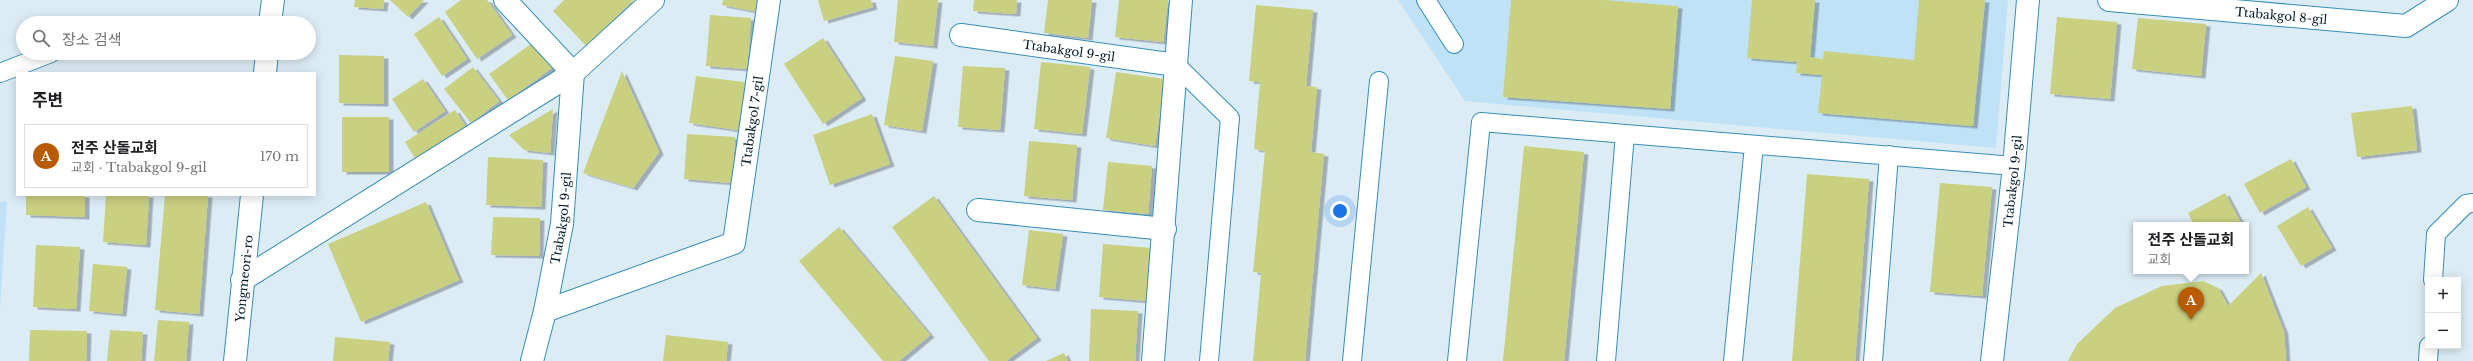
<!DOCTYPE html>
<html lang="ko">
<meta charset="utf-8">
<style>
body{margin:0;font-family:"Libre Baskerville","Noto Sans KR",serif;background:#f2f2f2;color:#202124}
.controls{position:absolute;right:12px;bottom:12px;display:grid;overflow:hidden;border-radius:0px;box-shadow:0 2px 10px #0003}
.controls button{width:36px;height:36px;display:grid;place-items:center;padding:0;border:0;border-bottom:1px solid #e0e0e0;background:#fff;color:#202124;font:20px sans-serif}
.you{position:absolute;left:1340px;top:211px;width:14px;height:14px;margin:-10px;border:3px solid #fff;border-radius:50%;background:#1a73e8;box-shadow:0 0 0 6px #1a73e833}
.badge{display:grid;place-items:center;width:26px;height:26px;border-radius:50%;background:#b85b04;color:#fff;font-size:13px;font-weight:700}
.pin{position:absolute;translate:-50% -33px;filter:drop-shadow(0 1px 2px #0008)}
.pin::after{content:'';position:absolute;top:21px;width:14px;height:12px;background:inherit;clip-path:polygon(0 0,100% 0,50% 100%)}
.popup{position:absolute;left:2133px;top:222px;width:116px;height:52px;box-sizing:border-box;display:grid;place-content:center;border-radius:0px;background:#fff;filter:drop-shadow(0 1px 3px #0005);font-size:13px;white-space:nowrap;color:#757577}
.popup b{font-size:15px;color:#202124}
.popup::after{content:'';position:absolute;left:50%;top:100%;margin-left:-8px;border:8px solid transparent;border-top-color:#fff}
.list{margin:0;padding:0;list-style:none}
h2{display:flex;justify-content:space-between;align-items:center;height:52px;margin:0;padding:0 16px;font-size:17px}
h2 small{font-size:13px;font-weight:400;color:#757577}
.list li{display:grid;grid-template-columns:26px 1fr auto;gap:12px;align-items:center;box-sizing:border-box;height:64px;margin:0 8px 8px;padding:0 8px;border:1px solid #e0e0e0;border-radius:0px}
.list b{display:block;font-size:15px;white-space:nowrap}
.list p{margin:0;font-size:13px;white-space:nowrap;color:#757577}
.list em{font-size:13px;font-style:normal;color:#757577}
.icon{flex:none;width:22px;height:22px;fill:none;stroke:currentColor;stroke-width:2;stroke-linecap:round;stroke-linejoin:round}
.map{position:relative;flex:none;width:2473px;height:361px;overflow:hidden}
.search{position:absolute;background:#fff;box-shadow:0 2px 10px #0003;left:16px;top:16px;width:300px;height:44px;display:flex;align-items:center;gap:10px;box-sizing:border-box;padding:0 14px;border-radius:22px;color:#757577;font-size:15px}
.panel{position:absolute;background:#fff;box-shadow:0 2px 10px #0003;left:16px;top:72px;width:300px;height:124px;border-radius:0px}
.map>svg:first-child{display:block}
.built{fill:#bfe2f6}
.building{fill:#c9d07f;filter:url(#shadow)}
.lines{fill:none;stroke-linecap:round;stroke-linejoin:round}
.service-casing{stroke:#358eb8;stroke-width:20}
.minor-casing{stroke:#358eb8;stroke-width:24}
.tertiary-casing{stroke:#358eb8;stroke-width:24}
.service{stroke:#fff;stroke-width:18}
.minor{stroke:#fff;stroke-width:22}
.tertiary{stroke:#fff;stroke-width:22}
.labels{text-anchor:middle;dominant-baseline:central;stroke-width:3.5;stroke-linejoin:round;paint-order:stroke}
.street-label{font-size:12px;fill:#001a27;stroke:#dcecf5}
</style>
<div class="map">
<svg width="2473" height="361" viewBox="0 0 2473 361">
<defs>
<filter id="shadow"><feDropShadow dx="4.5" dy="2.5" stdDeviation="0" flood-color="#0004"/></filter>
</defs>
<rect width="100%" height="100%" fill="#dcecf5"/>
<path class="built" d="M1398,0h610l-12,148 -531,-47z
M7,201l-7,109v-108z"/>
<path class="building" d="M355,0h29l-1,9 -29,-2z
M390,0h34l-16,17z
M461,0h26l25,35 -35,24 -32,-47z
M564,0h70l-48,46 -33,-35z
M723,0h37l-2,12 -36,-7z
M818,0h53l2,7 -49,14z
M898,0h40l-5,46 -39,-4z
M974,0h43l-1,14 -43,-3z
M1048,0h44l-4,38 -44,-5z
M1119,0h49l-5,42 -48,-5z
M1511,0h93l74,6 -8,103 -167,-12z
M1752,0h63l-5,57 13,2 1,-8 90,9 5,-60h66l-12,126 -155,-13 4,-38 -26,-2 1,-11 -50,-4z
M1256,5l57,5 -7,76 11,1 -6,65 13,2 -19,207h-52l8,-88 -8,-1 12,-121 -11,-2 6,-67 -11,-1z
M710,15l41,3 -4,51 -41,-3z
M439,17l28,42 -25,17 -28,-42z
M2057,17l60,5 -7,77 -60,-5z
M2138,18l68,6 -5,52 -69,-7z
M823,38l39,60 -39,26 -39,-60z
M535,41l18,26 -45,33 -19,-26z
M339,55l45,1v48l-45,-1z
M895,56l38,5 -11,70 -38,-6z
M1041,62l49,5 -8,67 -48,-5z
M963,66l42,2 -5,62 -42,-3z
M473,67l26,34 -28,22 -27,-34z
M622,71l37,81 -26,36 -50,-15z
M1116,72l49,7 -10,67 -49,-8z
M696,76l55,7 -7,48 -55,-8z
M423,79l22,32 -31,21 -22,-33z
M2412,106l5,44 -60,7 -6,-44z
M553,109l-3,44 -26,-3 -15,-15z
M455,110l11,17 -50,33 -11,-18z
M872,114l18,50 -60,21 -17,-50z
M342,117h47v55h-47z
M687,134l48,3 -3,46 -48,-4z
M1029,141l48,4 -5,55 -48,-4z
M1524,146l60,6 -20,209h-61z
M488,157l55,3 -2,47 -55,-2z
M2291,159l15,28 -46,26 -16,-29z
M1108,162l44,4 -4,48 -45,-4z
M1807,174l62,5 -14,182h-63z
M1940,183l52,4 -10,109 -52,-4z
M2225,193l17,32h-48l-6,-12z
M26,195h59v22l-59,-2z
M106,195h43l-3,50 -43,-3z
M165,195h43l-9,119 -44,-4z
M934,196l103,142 -31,23h-17l-97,-134z
M426,202l33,78 -98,42 -33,-78z
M2308,207l24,41 -31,18 -24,-40z
M493,217l47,1 -1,38 -48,-1z
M839,227l91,108 -31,26h-16l-84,-100z
M1029,230l34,4 -8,55 -33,-4z
M1103,244l49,4 -5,53 -48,-4z
M36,245l44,2 -4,62 -43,-2z
M93,264l34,3 -5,47 -33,-3z
M2261,273l23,59 2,29h-218l9,-17 38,-36 47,-22 41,-5 15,7 10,18z
M1091,309l47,2 -3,50h-46z
M158,320l31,2 -3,39h-32z
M30,330l57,1 -1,30h-57z
M110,330l33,2 -2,29h-34z
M666,335l62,7 -2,19h-63z
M335,337l55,5 -2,19h-55z
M1064,353l4,8h-22z"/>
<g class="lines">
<g class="service-casing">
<path id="service" d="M1426,0l28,44
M1176,65l54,53 -21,243
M0,73l51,-20
M2433,280l3,-46 30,-30 7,-1
M1352,361l27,-280
M1457,361l24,-239 533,44
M1606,361l19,-227
M1733,361l21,-216
M1873,361l16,-206
M2428,361l1,-15"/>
</g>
<g class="minor-casing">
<g id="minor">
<path d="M505,0l68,73"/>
<path id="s1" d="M2109,0l297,26 41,-26"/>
<path id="s2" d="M961,35l215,30"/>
<path d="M978,210l187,19"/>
<path d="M242,280l331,-207 80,-73"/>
<path id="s3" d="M545,311l189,-68 35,-243"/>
<path id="s4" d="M532,361l13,-50 17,-87 11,-151"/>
<path d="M1153,361l28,-361"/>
<path id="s5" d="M1992,361l22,-195 14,-166"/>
</g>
</g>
<g class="tertiary-casing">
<g id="tertiary">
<path d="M270,23l3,-23"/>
<path d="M265,73l2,-20"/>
<path id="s6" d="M235,361l17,-166"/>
</g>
</g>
<use href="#service" class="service"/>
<use href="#minor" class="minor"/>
<use href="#tertiary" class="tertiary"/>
</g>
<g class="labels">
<g class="street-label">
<text stroke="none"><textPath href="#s1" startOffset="173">Ttabakgol 8-gil</textPath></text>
<text stroke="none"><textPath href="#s2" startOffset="109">Ttabakgol 9-gil</textPath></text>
<text stroke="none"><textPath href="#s3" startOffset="324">Ttabakgol 7-gil</textPath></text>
<text stroke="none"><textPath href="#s5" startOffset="181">Ttabakgol 9-gil</textPath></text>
<text stroke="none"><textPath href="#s4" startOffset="146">Ttabakgol 9-gil</textPath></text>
<text stroke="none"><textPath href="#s6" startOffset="83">Yongmeori-ro</textPath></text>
</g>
</g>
</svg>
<div class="controls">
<button>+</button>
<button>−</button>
</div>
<div class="you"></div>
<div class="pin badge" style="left:2191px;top:320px">A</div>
<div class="popup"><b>전주 산돌교회</b>교회</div>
<div class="search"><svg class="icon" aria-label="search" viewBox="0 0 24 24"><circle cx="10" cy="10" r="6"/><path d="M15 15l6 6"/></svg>장소 검색</div>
<section class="panel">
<h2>주변<small></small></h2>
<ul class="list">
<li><span class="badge">A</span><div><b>전주 산돌교회</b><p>교회 · Ttabakgol 9-gil</p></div><em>170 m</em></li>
</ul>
</section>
</div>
